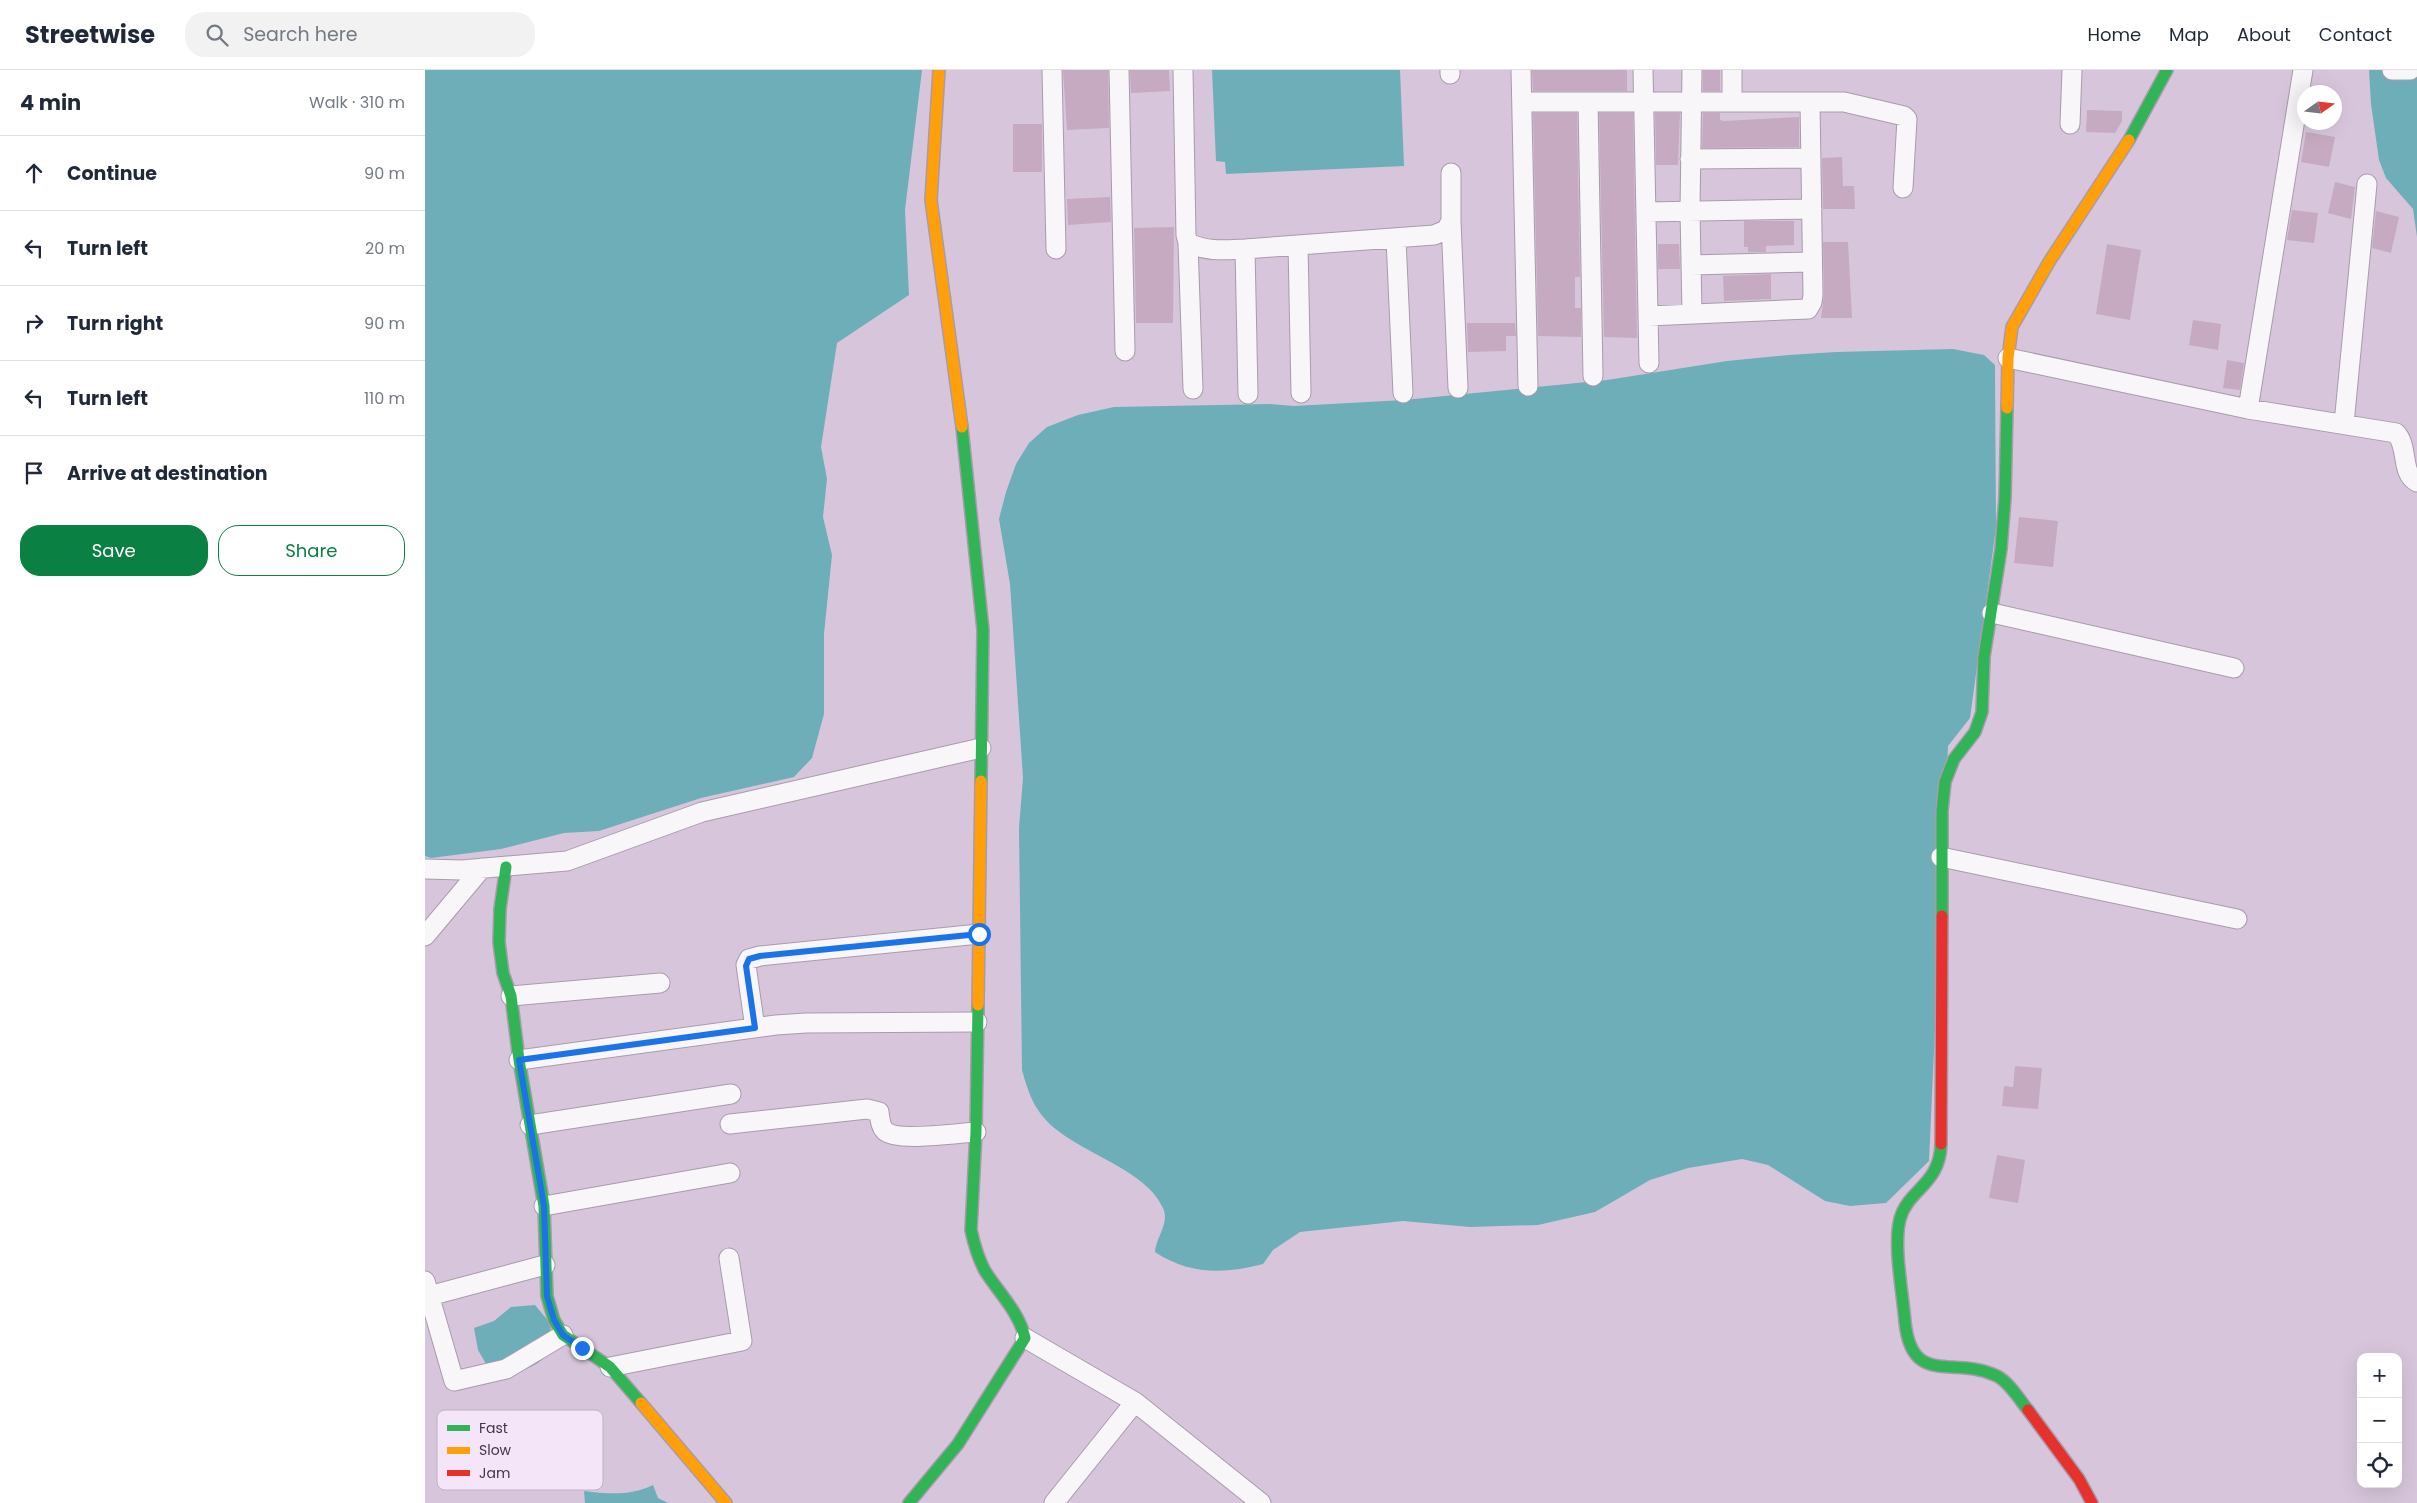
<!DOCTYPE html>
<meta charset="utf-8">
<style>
body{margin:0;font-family:Poppins,sans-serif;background:#f2f2f3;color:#1f2937}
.controls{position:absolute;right:15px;bottom:15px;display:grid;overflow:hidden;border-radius:10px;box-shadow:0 5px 20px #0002}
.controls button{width:45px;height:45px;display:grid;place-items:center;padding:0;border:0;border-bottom:1px solid #e0e1e3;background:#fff;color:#1f2937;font:25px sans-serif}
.compass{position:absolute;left:1872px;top:15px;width:45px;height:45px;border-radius:50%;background:#fff;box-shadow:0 5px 20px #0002;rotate:76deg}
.stop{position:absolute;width:15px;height:15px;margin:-11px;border:4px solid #1a73e8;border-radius:50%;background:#fff}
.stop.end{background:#1a73e8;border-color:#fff;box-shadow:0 1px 5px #0008}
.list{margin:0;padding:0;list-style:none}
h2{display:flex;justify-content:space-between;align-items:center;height:65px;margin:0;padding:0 20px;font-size:21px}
h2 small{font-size:16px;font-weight:400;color:#747a83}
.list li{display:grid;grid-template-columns:32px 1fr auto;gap:15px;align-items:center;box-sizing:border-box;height:75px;padding:0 20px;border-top:1px solid #e0e1e3}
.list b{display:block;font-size:19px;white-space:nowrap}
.list em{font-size:16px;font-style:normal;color:#747a83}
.actions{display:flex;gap:10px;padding:15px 20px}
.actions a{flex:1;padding:11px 0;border:1px solid #0b8043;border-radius:20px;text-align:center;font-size:18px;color:#0b8043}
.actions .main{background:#0b8043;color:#fff}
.icon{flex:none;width:28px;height:28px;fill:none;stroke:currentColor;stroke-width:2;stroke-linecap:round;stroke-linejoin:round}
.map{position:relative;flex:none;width:1992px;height:1433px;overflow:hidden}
header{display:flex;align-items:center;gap:30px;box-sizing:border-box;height:70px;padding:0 25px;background:#fff;border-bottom:1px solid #e0e1e3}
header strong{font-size:24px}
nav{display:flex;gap:28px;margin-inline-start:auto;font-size:18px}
.search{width:350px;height:45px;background:#f2f2f3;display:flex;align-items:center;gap:12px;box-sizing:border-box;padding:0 18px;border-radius:20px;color:#747a83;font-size:19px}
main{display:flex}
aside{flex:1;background:#fff}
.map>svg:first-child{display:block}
.water{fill:#6eaeb9}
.building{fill:#c6aac1}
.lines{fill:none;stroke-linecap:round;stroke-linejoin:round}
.street-casing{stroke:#a89bab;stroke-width:21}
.fast-casing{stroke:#a89bab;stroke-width:14}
.slow-casing{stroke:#a89bab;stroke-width:14}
.jam-casing{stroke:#a89bab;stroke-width:14}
.street{stroke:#f9f6fa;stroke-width:19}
.fast{stroke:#30b455;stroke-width:11}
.slow{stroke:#ff9f0a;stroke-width:11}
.jam{stroke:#e5322d;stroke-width:11}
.route{stroke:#1a73e8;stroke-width:6}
.key{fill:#f5e5f8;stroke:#bfb0c2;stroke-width:1}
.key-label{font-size:14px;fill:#423645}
</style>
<header>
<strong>Streetwise</strong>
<div class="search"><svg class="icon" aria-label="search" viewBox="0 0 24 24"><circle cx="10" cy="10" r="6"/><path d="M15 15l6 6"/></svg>Search here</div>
<nav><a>Home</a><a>Map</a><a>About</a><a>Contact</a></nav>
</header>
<main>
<aside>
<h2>4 min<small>Walk · 310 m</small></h2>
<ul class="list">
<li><svg class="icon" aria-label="ahead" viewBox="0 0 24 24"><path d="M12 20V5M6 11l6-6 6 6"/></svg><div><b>Continue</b></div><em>90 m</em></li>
<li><svg class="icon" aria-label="left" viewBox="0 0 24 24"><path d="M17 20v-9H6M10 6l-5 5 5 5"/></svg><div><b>Turn left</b></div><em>20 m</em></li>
<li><svg class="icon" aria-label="right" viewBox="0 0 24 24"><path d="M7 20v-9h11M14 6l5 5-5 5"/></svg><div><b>Turn right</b></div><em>90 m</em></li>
<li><svg class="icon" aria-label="left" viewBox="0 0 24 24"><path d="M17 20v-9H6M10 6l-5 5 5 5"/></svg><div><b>Turn left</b></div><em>110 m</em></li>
<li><svg class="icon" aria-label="arrive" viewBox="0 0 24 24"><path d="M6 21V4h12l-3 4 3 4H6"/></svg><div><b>Arrive at destination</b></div></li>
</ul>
<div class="actions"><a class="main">Save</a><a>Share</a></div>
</aside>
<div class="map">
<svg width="1992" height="1433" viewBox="0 0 1992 1433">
<rect width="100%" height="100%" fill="#d7c6db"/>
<path class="water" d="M0,0h497l-17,140 4,85 -72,48 -16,104 6,32 -4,38 9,38 -8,79v80l-12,44 -18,19 -93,21 -102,33 -35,2 -63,16 -70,9 -6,-2z
M787,0h188l4,96 -178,8 -1,-12 -9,-1z
M1944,0h48v167l-4,-28 -27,-31 -7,-18 -8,-56z
M1528,279l31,6 11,10 1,163 -26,190 -22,28 -19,415 -43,42 -36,3 -25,-5 -57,-36 -26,-6 -54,9 -38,12 -55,32 -57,13 -68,2 -67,-6 -103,11 -27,18 -10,14c-38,10 -74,11 -108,-12 1,-15 15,-29 8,-44 -19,-44 -99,-57 -125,-98 -8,-12 -12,-26 -16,-40l-3,-242 4,-50 -13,-194 -11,-65 7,-27 10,-28 13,-21 18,-16 31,-12 36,-8 156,-3 24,2 110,-6 203,-20 120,-19 62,-6 47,-3z
M110,1235l15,18 2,27c-20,22 -35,24 -63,19l-11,-19 -4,-22 20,-7 17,-14z
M228,1415l5,13 10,5h-83l-1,-12c25,3 46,5 69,-6z"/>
<path class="building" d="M638,0h45l1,58 -42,2z
M705,0h39l1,21 -39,2z
M1107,0h95v21h-94z
M1278,0h17v21h-17z
M1662,40l35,1v10l-7,12 -29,-1z
M1108,43h44l3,164h-5v31h6v29l-43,-1z
M1174,43h34l4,225 -33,-1z
M1230,43h25l-2,52h-22z
M1278,43h17v7l4,1 75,-4v30l-97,1z
M588,54h29v48h-29z
M1881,62l29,5 -6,30 -28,-5z
M1417,87l1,29h11l1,23h-32l-1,-51z
M1910,112l20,5 -4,32 -23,-6z
M685,127l1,25 -43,3 -1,-26z
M1867,140l26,3 -4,30 -27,-3z
M1951,141l23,6 -8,36 -19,-5z
M1319,151h50v24l-28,1v6h-18v-5h-4z
M749,157l-1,96h-37l-2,-95z
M1398,172h25l4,76h-31l3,-23z
M1233,174h21l1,25h-22z
M1682,174l34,6 -11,70 -34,-6z
M1346,204v25l-47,2 -1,-25z
M1768,250l28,4 -3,26 -29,-5z
M1042,253h48l1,13h-10v15l-38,1z
M1802,290l17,3 -4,27 -17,-2z
M1594,447l39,4 -5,46 -39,-4z
M1590,996l27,2 -4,41 -36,-3 2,-20 9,1z
M1572,1085l28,5 -7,43 -29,-5z"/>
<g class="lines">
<g class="street-casing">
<path id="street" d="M627,0l4,179
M694,0l6,281
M758,0l3,165 2,8c20,9 36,7 57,6l189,-14 12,-5 5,-9v-48
M1025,0v4
M1096,0l7,316
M1218,0l6,293
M1267,0l-2,141 2,102
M1307,0v32
M1967,0h18
M1097,32h322l60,14 3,3 -4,69
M1163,32l5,274
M1645,54l2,-54
M1265,89l121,-1
M1221,142l166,-3
M1026,151l7,167
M971,169l7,154
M763,173l5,146
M873,175l3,148
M820,179l3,145
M1266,195l121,-3
M1223,246l160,-7 4,-7 1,-7 -3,-193
M1583,288l240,51 148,24c13,14 4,40 21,49
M1823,339l55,-339
M1919,354l23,-240
M1567,543l242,55
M1516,787l296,62
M0,799l37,1 105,-9 135,-49 279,-64
M0,866l57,-68
M86,926l149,-13
M330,958l-9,-63 3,-6 11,-3 219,-22
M94,990l257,-35 30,-2 171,-1
M305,1054l137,-15 12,3c1,6 1,14 6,19 12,11 73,2 91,1
M105,1055l201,-31
M119,1136l186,-33
M0,1211l29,100 52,-12 57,-34
M4,1226l116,-31
M600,1268l110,64 126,101
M185,1297l132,-26 -13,-83
M629,1433l81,-101"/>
</g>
<g class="fast-casing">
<path id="fast" d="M1704,70l38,-70
M537,357l21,203 -2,151
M81,797l-6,42 -1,33 4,31 8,23 8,64 25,146 3,90 7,24 9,15 47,32 31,36
M1517,846v-105l3,-29 9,-23 21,-27 7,-20 2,-55 17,-108 4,-51 2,-90
M1516,1074c-1,41 -33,45 -41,75 -7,26 3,76 5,103 7,66 49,33 92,54 13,7 22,23 31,34
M484,1433l49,-59 67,-106c-6,-26 -26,-45 -40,-67 -7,-13 -11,-27 -14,-41l5,-98 2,-127"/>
</g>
<g class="slow-casing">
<path id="slow" d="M514,0l-8,130 31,227
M1582,338l1,-50 4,-31 37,-65 80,-122
M553,935l3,-224
M216,1333l85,100"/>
</g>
<g class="jam-casing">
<path id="jam" d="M1516,1074l1,-228
M1603,1340l51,69 13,24"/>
</g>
<use href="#street" class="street"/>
<use href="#fast" class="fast"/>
<use href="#slow" class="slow"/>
<use href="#jam" class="jam"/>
</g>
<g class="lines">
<path class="route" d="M157,1278l-19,-13 -9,-15 -7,-24 -3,-90 -25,-146 236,-32 -9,-62 3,-7 11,-3 219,-22"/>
</g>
<rect x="12" y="1340" width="166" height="80" rx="8" class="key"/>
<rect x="22" y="1355" width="23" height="6" fill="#30b455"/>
<rect x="22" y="1377" width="23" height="7" fill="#ff9f0a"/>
<rect x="22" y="1400" width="23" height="6" fill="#e5322d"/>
<g class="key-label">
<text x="54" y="1363">Fast</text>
<text x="54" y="1385">Slow</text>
<text x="54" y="1408">Jam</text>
</g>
</svg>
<div class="controls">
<button>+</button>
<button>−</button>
<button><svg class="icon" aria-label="locate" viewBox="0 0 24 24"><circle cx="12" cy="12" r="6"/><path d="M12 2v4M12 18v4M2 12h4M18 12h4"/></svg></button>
</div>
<svg class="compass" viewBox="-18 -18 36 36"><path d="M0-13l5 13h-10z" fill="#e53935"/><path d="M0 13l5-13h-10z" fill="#747a83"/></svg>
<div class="stop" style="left:554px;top:864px"></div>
<div class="stop end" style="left:157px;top:1278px"></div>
</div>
</main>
